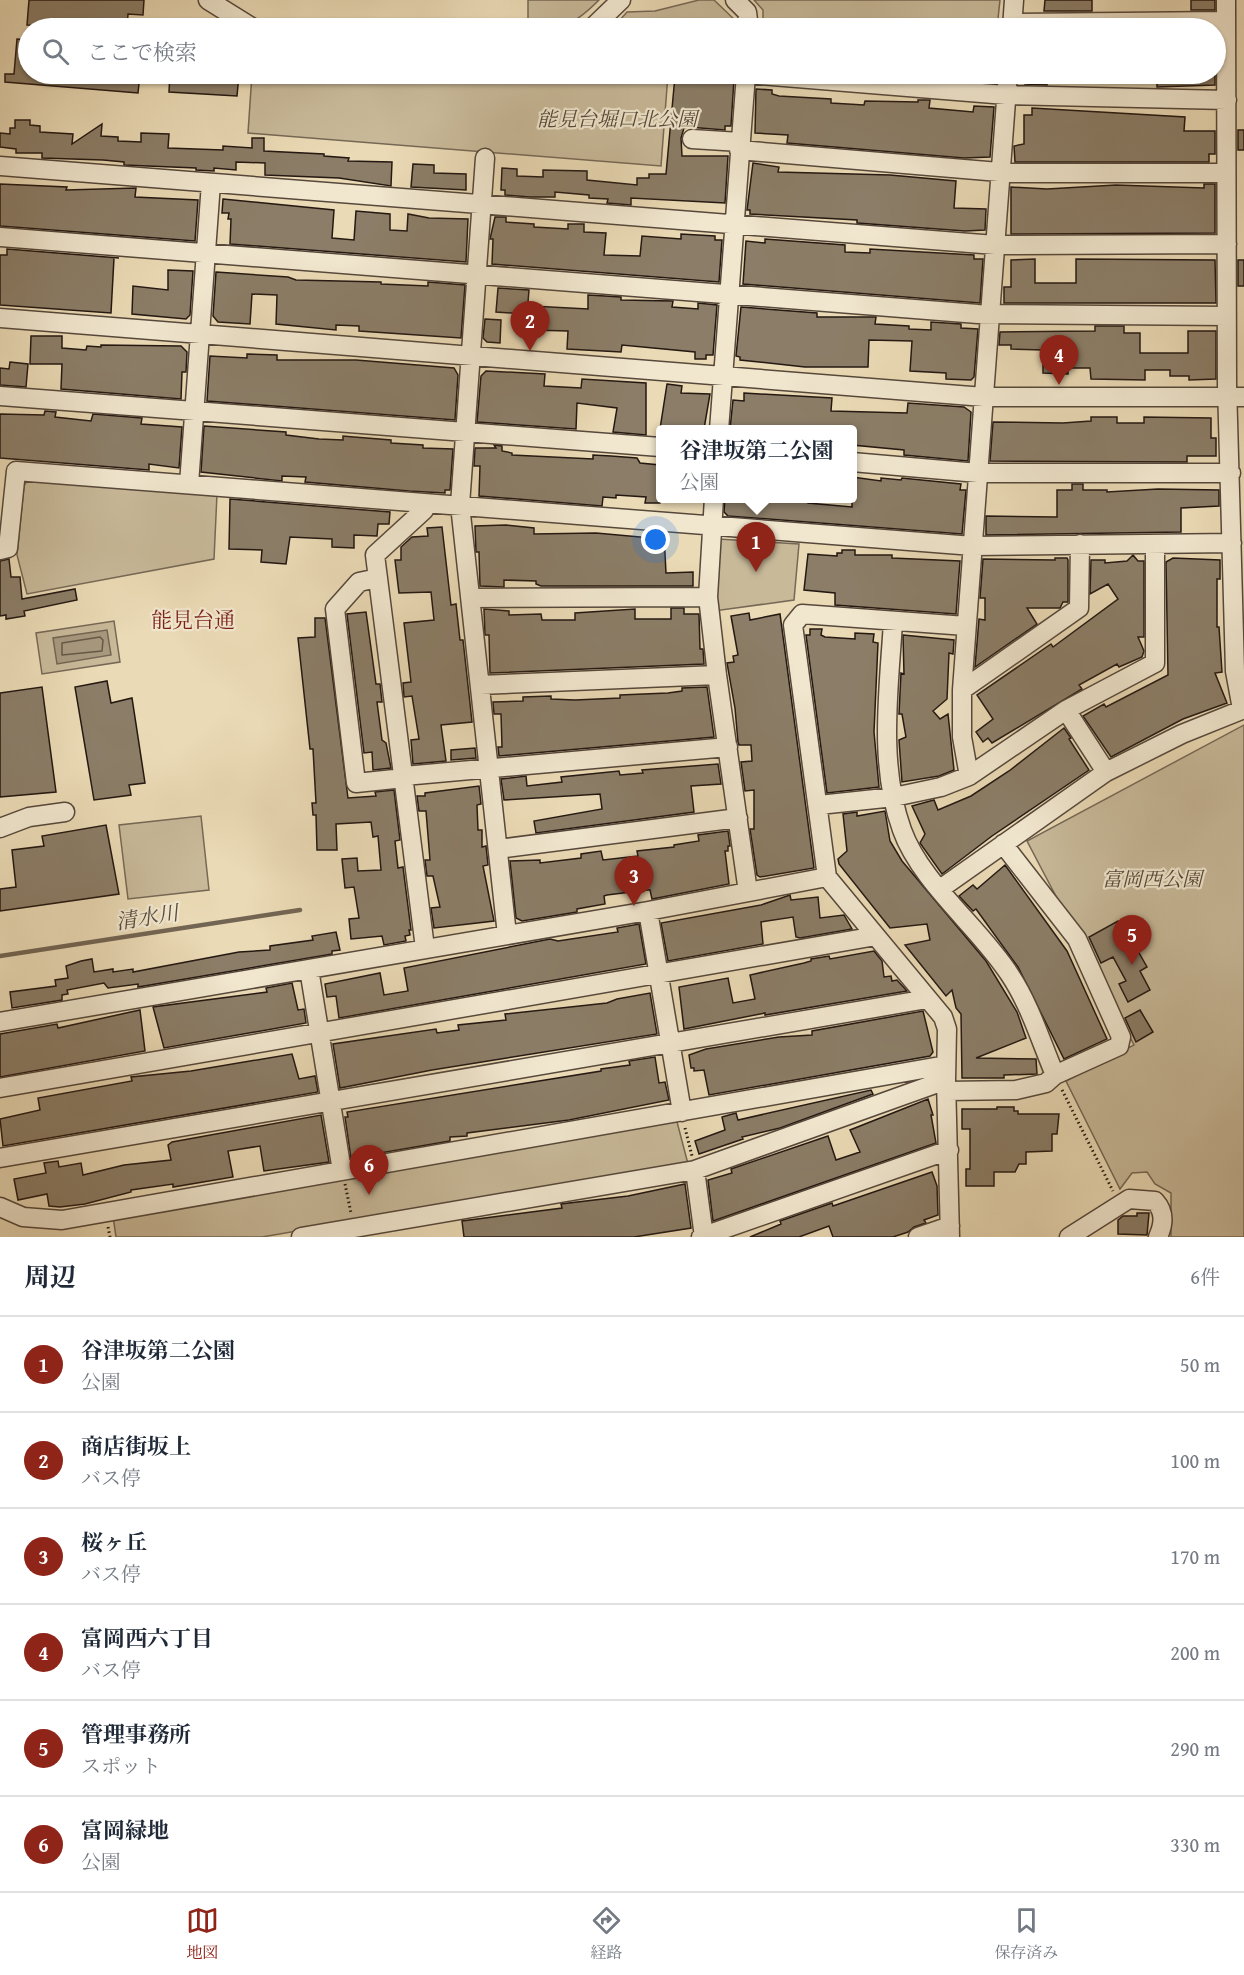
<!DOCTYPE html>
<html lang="ja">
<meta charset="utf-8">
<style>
body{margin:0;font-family:"Gentium Book Plus","Noto Serif JP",serif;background:#f6f6f7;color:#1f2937}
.you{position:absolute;left:656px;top:540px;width:21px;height:21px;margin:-15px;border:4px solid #fff;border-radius:50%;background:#1a73e8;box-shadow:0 0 0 9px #1a73e833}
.badge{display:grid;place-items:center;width:39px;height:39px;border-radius:50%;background:#8f2418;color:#fff;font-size:20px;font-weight:700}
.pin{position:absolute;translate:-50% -50px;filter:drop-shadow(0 2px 3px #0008)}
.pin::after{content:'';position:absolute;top:32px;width:21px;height:18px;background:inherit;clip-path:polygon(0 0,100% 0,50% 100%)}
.popup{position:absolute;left:656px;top:425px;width:201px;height:78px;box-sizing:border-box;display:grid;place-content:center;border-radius:6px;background:#fff;filter:drop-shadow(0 2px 4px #0005);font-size:20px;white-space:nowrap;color:#747a83}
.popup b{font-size:22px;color:#1f2937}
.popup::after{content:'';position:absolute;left:50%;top:100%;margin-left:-12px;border:12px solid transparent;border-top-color:#fff}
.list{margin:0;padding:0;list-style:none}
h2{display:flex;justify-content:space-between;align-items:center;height:78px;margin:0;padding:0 24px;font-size:26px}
h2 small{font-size:20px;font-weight:400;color:#747a83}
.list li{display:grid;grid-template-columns:39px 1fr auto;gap:18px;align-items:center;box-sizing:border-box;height:96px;padding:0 24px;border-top:2px solid #e0e1e3}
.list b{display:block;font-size:22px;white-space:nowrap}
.list p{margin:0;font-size:20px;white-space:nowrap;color:#747a83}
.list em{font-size:20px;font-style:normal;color:#747a83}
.icon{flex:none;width:33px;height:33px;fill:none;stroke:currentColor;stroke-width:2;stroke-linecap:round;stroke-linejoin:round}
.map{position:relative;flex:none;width:1244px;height:1237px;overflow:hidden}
.search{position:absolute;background:#fff;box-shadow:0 2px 4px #0004;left:18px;right:18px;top:18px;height:66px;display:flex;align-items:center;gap:15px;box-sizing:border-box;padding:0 21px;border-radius:33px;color:#747a83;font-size:22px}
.sheet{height:654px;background:#fff}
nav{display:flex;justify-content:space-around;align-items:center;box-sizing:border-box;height:84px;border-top:2px solid #e0e1e3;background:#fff;font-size:16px;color:#747a83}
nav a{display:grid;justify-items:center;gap:3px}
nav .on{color:#8f2418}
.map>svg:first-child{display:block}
.green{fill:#c8b999;stroke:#766856;stroke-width:1.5}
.water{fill:#a7987e;stroke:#736553;stroke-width:1.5}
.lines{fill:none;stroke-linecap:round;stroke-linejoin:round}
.shore{stroke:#665848;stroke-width:1.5}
.stream{stroke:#736553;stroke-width:4.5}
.building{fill:#8b7d67;stroke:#241812;stroke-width:1.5}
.minor-casing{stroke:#56483b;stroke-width:21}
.path{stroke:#241812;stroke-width:3;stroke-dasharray:1.5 3;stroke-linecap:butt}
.minor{stroke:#f1e7cf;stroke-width:18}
.labels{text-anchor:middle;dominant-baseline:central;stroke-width:4.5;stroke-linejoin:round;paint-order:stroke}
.park-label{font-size:20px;font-style:italic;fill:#55483a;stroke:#f1e7cf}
.neighbourhood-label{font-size:21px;fill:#7a1f14;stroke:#f1e7cf}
.water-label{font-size:21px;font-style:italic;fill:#584b3d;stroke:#f1e7cf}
</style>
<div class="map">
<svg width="1244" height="1237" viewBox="0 0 1244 1237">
<rect width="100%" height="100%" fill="#eadab5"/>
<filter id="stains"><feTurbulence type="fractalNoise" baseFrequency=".00333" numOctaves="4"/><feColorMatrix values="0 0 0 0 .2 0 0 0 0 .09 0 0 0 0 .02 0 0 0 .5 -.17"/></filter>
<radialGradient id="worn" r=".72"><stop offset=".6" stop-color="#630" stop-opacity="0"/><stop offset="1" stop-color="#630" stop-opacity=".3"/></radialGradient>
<path class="green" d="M528,0h71c-23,23 -32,28 -65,28l-6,-7z
M699,0h15l23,22v6h-124l14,-16 28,-1z
M754,0h246l-3,28h-234v-18z
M252,74h416l-7,92 -413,-33z
M28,479l189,15 -3,65 -187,35 -10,-39 7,-69z
M718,539l81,5 -5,56 -80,11z
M114,621l6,41 -78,12 -6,-41z
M1244,725v512h-73v-44l-16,-9 -8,-12 -15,1 -12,16 -54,-108 68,-36 -107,-204z
M201,816l8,74 -81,9 -9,-74z
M676,1118l12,46 -426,73h-146l-3,-21z"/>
<path class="water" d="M107,630l4,25 -54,9 -4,-26z"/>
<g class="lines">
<path class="shore" d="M100,637l3,3 -1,11 -40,4v-12z"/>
<path class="stream" d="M0,956l300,-46"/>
</g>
<path class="building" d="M29,0h115l-1,15 -15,-1 -1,14 -100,-3z
M1045,0h47v11h-48z
M1191,0h24v10h-24z
M17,39l11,1v34h112l-2,19 -133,-11v-8h9z
M170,74h69l-2,22 -68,-4z
M1026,74h21v11l-22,-1z
M1157,74h58v11l-58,2z
M675,76l49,6v-4l10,1 -3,47h-6v4l-37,-3 -4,1 -3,10 1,18h46l-3,47 -94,-5v7l-24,-2 1,-4 -19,-1v-3l-34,-3v5h-25l-25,-2v-5h-4l1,-22 15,1v7l26,1v-7l44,1v9l50,5v-7h12v-4h17z
M756,89l16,1v4l7,2 52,3v4l33,2 1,-4 53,1v-2h12l-1,8 44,4 1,-6 20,1 -4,50 -26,1 -177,-15 1,-8 -33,-2z
M1032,108l153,9 -1,14h31v23h-6v8h-194l-1,-16 10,-2v-29h8z
M15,120h15v5l10,1v6l33,2 -1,10 30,-20 -1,12 17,1v4l23,1v-9l28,1 -1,14 55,2v-4l29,2v-10h12v13l60,3v2l25,2 -1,3 44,1 -1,24 -52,-8 -74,-3v-12l-29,-1v8l-22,-2v3l-18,-1v-2l-72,-3v-3l-21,-2 -61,-2v-5h-26v-4l-16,-2v-14l10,1v-6h5z
M1238,130h6v20h-6z
M753,163l26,4 -1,5 112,3 66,6 -2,27 32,1 -1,21 -20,1 -108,-8v-3l-107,-6v-4h-3z
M413,164l21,1v8l32,1v16l-55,-3z
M0,184l67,3 -1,3 70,-2 -1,9 63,3 -3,41 -195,-15z
M1204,184h11v49l-204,1v-47l36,2 69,-4 88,3z
M223,199l111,11 -2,28 22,2 2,-29 34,3v16l17,1 1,-17 21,4 39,1 -2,43 -236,-18 1,-25h-3l1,-6h-7z
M495,217h11v5l28,2v3l34,2v-5h16v8l22,1 -2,22 36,1 2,-20 39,3v-5l34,2v4h7l-3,42 -227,-18 1,-25h-3z
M765,239l80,6v7l25,1v-4l104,6v4h9l-3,44 -237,-19 3,-43 19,2z
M7,249l112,9h-5l-3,55 -111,-8v-50h7z
M1035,259v24h41v-24l139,1 1,43h-212v-16h7v-27z
M1238,260h6v26h-6z
M168,270l25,1 -3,44 -4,4 -54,-5 1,-28 35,4z
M216,272l72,5 8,3 85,2v2l47,2v-4l37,3 -4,53 -102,-7v-5l-23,-1v5l-60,-6 1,-29 -25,-1 -2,30 -32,-2 -5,-6z
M498,288l31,2 -2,24 -31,-2z
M588,295l33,2v3l52,1 -1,6 26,2v-6l19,2 -4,50h-7v4h-11v-7l-73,-7 -1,7 -54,-3 1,-18 -36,-1v-24l56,3z
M741,307l76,6v4h59l-1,7 34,2v3l22,1v-8l30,2v4l17,1 -4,48 -3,3 -25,-1v-6l-36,-2 2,-30 -43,-1 -1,27h-63l-65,-7v-3l-4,-1z
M485,319l16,1 -1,23 -13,-1 -4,-4z
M1095,326h29v7h16v20h48v-22h28v48l-27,1v-4h-19v-6h-25v10l-54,-1 -1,-11h-22v6l-25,-1v-23l-32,-1v-4h-12l1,-13 95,-1z
M31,336h31v12l24,2 1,-4 14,1v-2l80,1 6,6 -1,20h-4l-1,27 -120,-10 1,-25h-32z
M247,354l30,1v5h79l98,8 4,7 -3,45 -248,-19 3,-45 37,2z
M10,362l18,2 -2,23 -26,-2v-17l9,1z
M486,371l59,3 -1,12 37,2 1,-9 64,4v52l-33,-3 4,-24 -40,-5 -1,26 -99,-7 4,-46z
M667,384l15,2 -1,7 29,1 -6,35h-44z
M744,393l88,5 -1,13 76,2 1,-10 56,4 7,5 -3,49 -64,-6v-5l-52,-5v-16h-122l3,-29 11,1z
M45,411l11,1 -1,5 36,4 2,-7 49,4 -1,6 41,3 -3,41 -30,-4v6l-149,-12v-44l44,1z
M1091,417h26v6h27v-6l67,1v20h5v18h-29v6l-197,-1 3,-39 70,1 28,-2z
M204,426l82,6v3l33,4 24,1v-4l11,1 37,3v3l32,2v3l30,1 -3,41h-5v3l-36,-2 -104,-9 1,-5 -24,-1v5l-81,-9z
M494,445l8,1v5l10,2v2l81,4v-4l18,1 26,2 3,5 20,2v38h-15l1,-6 -30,-2v3l-13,-1 -1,9 -123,-10 1,-30h-6l1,-18h21z
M852,477l29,4v-3l20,2 1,-2 59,6 -1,6h6l-4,44 -234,-18 -4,-4 1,-14 83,1v4l44,4z
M1072,484h11v6h24v2l51,-3 61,1v16l-38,2v24l-195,3v-19l71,1v-27h15z
M230,499l160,13 -1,12h-11l-1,12 -23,-1v13l-22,-1v-8l-42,-2 -4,27 -25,-2 1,-12 -33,-1z
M506,525l28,3v6l62,-1 55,5v-4h13l2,39 27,-1v14h-152l-5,-2v-3l-32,-1v7l-24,-1 -1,-34h-3l-1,-26z
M442,527l9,78 5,-1 4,36h3l9,82 -31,3 5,36 -33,3 -2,-24 8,-1 -7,-43 -8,1 -1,-14 8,-1 -7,-59 30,-3 -3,-28 -32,1 -4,-33h6v-13l11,-10 16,-1 -1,-8z
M842,550h13v5h37v3l68,3 -4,53 -121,-9v-12l-31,-3 4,-36 29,2v-3h5z
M1133,555l5,6h6v76h-6l6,14 -2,6 -23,10 -2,-3 -38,21 3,4 -90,54 -4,-5 -5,4 -7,-10 17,-13 -16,-24 74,-51 2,3 65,-48 -10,-15 -18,10 1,-34h14v3l22,-2z
M1055,558h12l1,2v42h-5l-3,6h-33l10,16 -62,43 4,-48 6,1v-22h-5l3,-39 72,1z
M1173,558l47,2v19h-3v48h2l3,45 -7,1 12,30 -44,16 -72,38 -28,-41 21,-12 2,3 62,-32 -2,-113z
M9,559l2,18h9l2,22 53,-10 2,11 -53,11 1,5 -19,3v-4l-6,1v-55z
M671,608h13v6h15l1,35h3l1,15 -214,9 -1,-38h-4l-1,-26 25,2v4l32,-1 1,6h33v-7l60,-4v10h36z
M366,612l10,72h4l2,18h-5l5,38 4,3 5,25 -18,2 -1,-18 -8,1 -17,-139z
M749,613l1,7 30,-6 34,254 -54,9 -3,-2 -7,-46h4v-39l-9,1 -4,-29 11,-1 -1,-16h-12l-1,-3 -3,-34 -8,-45 7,-1 -1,-6 5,-1 -7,-39z
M315,618h10l23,180 28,-2 -1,-4 19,-2 6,50 -5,1 3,27 5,-1 8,63h-2l1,5 -5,1 1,5 -22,4 -2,-9 -31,3 -2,-20 10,-1 -5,-31 -9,1 -3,-29 15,-1 1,13 23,-1 -3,-34 -5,1 -2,-15 -35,2 1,26h-20l-1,-35h-3l-1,-12h4l-3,-54h-3l-12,-111 17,-1z
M810,629h12l-1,6 4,2 30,2v-6l19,1 -1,8 5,1 -4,89 5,55 -52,6 -21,-158h4z
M903,635l51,5 -1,14 -4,-1 -2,46 -14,12 7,8 8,-5 6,56 -15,6 -37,6 -3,-42 7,-3 -4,-23h-3l2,-41 3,1z
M107,681l4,22 21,-5 13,85 -16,2 2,10 -37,5 -19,-113z
M42,687l14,105 -56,5v-104z
M707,687l7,50 -215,19 -1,-9h4l-1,-33h-7l-1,-12 30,-1v-4l28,-1v3l24,1 45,-2v-3l48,-2 14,-2v-3z
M1064,728l7,10 -2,1 20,31 -97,66 -50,38 -22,-31 5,-9 -13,-28 22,-6 4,10 33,-14 38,-25z
M475,748l1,10 -25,2v-10z
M718,764l3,20 -30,2 3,26 -158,21 -2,-12 68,-12 -2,-15 -96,6 -3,-21 25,-3 1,10 35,-4 -1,-5 58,-6 1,4 23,-2 -1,-3z
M479,786l2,18 -4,1 1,25h4v17l4,-1 2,19 -5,1 11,55 -60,7 -3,-20 9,-1 -7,-31h-6l-2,-16h5l-4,-49h-7l-2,-15h8v-3z
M885,811l5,30 12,20 84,100 31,51 9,26 -50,20 60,1 1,15 -33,1v3h-42l-1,-64 -5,-6 -4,-18 -6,6 -41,-51 25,-5 -3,-16 -37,4 -51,-64 -1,-5 9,-8 -4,-37 14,-2v4z
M106,825l13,69 -119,17v-22l16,-2 -4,-37 32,-4 -2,-10z
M728,831l2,15h-2v5h-3l4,33 -77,15 -2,-9h-3l-40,5 -3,1 1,8 -28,5v3l-55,9 -6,-3 -6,-57 30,-1v3l41,-5v-4l20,-3 2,9 35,-4 -1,-5 37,-4v-2l25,-4 -1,-6z
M1005,865l62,86 40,88 -43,20 -46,-92 -42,-58 -3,2 -14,-15 14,-11 4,4z
M790,895l1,5 27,-3 2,21 24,-3 8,14 -52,9 -4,-1 -3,-20 -32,5 2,22 -95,17 -7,-38 100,-18z
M1118,921l17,32 3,-2 9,16 -7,4 10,19 -22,12 -9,-18 7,-3 -13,-24 -12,6 -12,-26z
M639,924l7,40 -307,54 -3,-22 -9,1 -2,-13 55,-11 4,22 24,-4 -4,-23 146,-29 8,2 60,-9 -1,-4z
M336,932l4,18 -8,1v3l-194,33v-3l-30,4 -4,-5 -37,7 1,4 -6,1v5l-50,8 -2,-16 46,-6 -1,-6 13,-2 -2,-12 15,-5 11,-2 2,13 19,-3v3l20,-3v3l106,-20 31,-2v-4l43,-6 -1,-4z
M874,951l8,10 2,16 7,-1 1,5 5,-1 10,11 -142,24v-2l-81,16 -5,-42 49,-9 5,25 22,-4 -5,-24 54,-12 7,-2v-2l18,-3 1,3z
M292,983l6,27 6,-1 2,14 -142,25 -11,-41 114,-15 -1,-4z
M650,993l7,41 -225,36 -92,18 -7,-44 103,-15 1,4 22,-3 -1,-5 48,-5 -1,-6 102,-11 10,-4z
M140,1010l5,41 -145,26v-43l57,-10 1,4z
M1140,1010l13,22 -17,10 -11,-24z
M923,1011l10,41 -3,4 -221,39 -5,-25 -10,1v-3h-3l-2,-13 17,-6 73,-12 33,-2v-4z
M292,1054l7,25 16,-3 3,16 -315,54 -3,-27 40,-9 -2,-12 94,-17 -1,-4 60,-6z
M655,1057l4,26 6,-1 4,18 -100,20 -102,13v3l-17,1v4l-99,17 -6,-41h3l-1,-5 254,-41v-2l29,-4 -1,-4z
M871,1090l2,4 -93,34 -38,9 1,2 -44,15 -4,-13 30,-11 -3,-13 14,-4 2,7z
M928,1099l5,16h-2l5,28 -223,78 -5,-41 24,-7 -1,-4 97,-33 8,24 24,-8 -10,-22z
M997,1107h17v4h4v3h41l-2,20h-5v17l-26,1v12h-7l-4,8h-21v14h-28v-17h4v-40h-8v-20h35z
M321,1115l8,47 -65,9 -4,-25 -32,5 5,26 -60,10v-3l-42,6v2l-46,12 -25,3 -11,-1 -2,-12 -29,6 -4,-21 32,-6 -2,-10 14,-2 1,6 22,-4 2,12 41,-10 47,-5 -3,-15 4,-3z
M932,1172l5,14 1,29 -14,5 2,3 -12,4 -6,5 -15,5h-60l-4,-11 -30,11h-49l31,-13 -1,-3 52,-18 1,3z
M685,1184l6,44 -57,9h-170l-2,-16 100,-13 -1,-4 67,-8z
M1137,1213h12l-2,22 -29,-1v-14l5,-4h14z"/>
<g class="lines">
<g class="minor-casing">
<path id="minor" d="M208,0l45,28
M735,0l12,12 2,16
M1226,0l1,385 8,286 7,38
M1013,23l212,-2
M592,28l29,-28
M1012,28l2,-28
M746,74l260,21 221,5
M692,139l48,3
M739,150l272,23h215
M485,158l-25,347 47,430
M0,166l995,79 232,-1
M0,237l978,77 248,2
M0,318l984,79h260
M0,396l660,51
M719,430l27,-356
M852,462l126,11h253
M189,484l22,-301
M714,498l-6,99 9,78 31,217
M424,503v7l-49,45 50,393
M0,550l8,-2 8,-77 957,75 259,-3
M378,578l-19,4 -24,27 21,174 48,-5
M472,598l236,-1
M893,622c-4,67 -15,142 9,208 19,53 78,98 108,145 20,30 31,67 45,100
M480,685l237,-10
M962,690l117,-82 1,-64
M1066,710l40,62
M404,776l324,-29
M969,776l-7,-39v-47l46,-616
M819,805l75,-8 47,-10 28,-11 97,-66 89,-47v-118
M0,828l29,-11 36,-5
M498,849l240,-31
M940,889l166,-117 76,-38 62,-25
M648,911l34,201
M309,969l33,202
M0,1022l648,-111 179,-34
M0,1088l876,-152
M947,1091l69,-1 30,-7 9,-8 64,-29 2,-9 -44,-98 -74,-95
M0,1158l927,-159
M695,1170l9,67
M0,1207l23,10 39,3 884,-155
M301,1237l394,-67 251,-90
M701,1237l248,-87
M918,1237l32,-11
M950,1237l-4,-157 1,-51 -4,-12 -116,-140 -34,-252 9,-11 164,12
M1069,1237l60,-38 26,2c10,11 9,23 3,36"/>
</g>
<path class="path" d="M1062,1090l51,101
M685,1128l7,28
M345,1184l6,29
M108,1227l2,10"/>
<use href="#minor" class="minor"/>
</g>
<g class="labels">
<g class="park-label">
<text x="617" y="118">能見台堀口北公園</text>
<text x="1152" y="878">富岡西公園</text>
</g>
<g class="neighbourhood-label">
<text x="193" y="619">能見台通</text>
</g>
<g class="water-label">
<text transform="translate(147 917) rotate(-9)">清水川</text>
</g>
</g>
<rect width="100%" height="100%" filter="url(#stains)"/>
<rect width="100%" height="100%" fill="url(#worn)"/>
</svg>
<div class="you"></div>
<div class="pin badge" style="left:756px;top:572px">1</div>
<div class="popup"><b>谷津坂第二公園</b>公園</div>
<div class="pin badge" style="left:530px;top:351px">2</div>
<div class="pin badge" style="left:634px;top:906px">3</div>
<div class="pin badge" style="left:1059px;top:385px">4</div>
<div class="pin badge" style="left:1132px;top:965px">5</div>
<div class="pin badge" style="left:369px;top:1195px">6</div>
<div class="search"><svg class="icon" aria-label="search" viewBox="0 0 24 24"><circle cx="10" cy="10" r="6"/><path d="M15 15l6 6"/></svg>ここで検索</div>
</div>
<section class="sheet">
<h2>周辺<small>6件</small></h2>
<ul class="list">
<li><span class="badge">1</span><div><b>谷津坂第二公園</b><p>公園</p></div><em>50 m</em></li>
<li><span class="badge">2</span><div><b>商店街坂上</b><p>バス停</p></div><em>100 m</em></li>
<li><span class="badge">3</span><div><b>桜ヶ丘</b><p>バス停</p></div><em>170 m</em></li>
<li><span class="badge">4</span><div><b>富岡西六丁目</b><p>バス停</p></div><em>200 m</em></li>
<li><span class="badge">5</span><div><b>管理事務所</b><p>スポット</p></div><em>290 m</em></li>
<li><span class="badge">6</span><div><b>富岡緑地</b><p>公園</p></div><em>330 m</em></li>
</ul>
</section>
<nav>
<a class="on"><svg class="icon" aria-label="map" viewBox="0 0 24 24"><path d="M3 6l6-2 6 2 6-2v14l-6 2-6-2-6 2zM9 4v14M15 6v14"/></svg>地図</a>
<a><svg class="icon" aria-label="directions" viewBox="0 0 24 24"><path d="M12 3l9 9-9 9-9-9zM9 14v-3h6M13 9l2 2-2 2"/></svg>経路</a>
<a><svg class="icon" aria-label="saved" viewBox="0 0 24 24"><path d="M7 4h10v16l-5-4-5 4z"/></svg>保存済み</a>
</nav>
